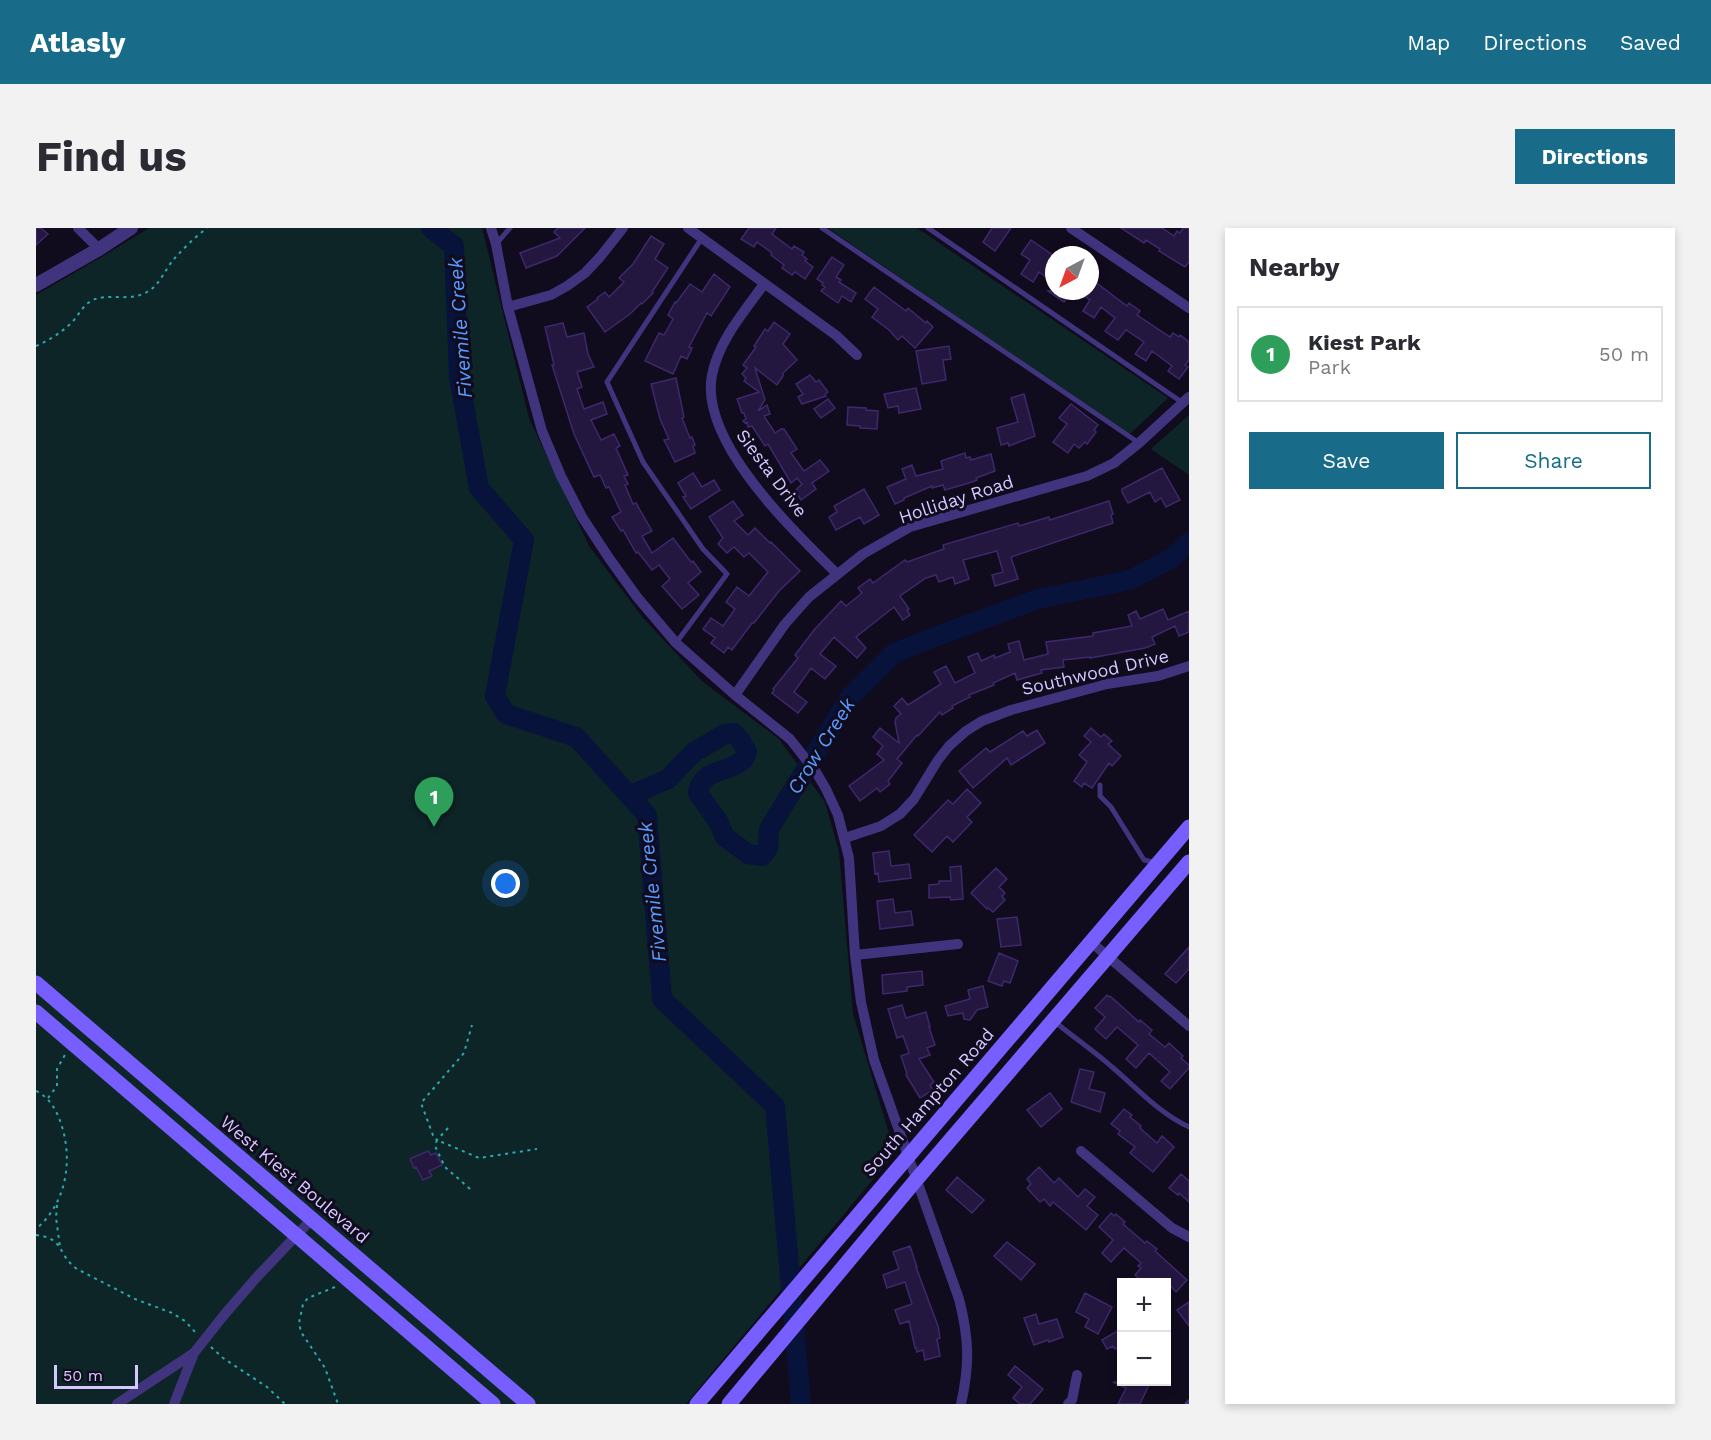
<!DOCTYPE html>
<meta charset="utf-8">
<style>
body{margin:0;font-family:"Work Sans",sans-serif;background:#f2f2f3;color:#2b2b33}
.controls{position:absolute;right:18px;bottom:18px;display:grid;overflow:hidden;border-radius:0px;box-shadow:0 3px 9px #0003}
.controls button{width:54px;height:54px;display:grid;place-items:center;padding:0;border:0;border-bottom:2px solid #e1e1e2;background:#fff;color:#2b2b33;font:30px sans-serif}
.compass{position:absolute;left:1009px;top:18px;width:54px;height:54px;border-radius:50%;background:#fff;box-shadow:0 3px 9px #0003;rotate:221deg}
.scale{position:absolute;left:18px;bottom:15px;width:84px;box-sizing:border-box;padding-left:6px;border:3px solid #d5c8ff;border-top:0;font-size:16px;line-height:21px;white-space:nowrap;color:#d5c8ff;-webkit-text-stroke:4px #110b1e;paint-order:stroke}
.you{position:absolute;left:470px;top:656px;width:21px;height:21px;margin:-15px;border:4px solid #fff;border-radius:50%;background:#1a73e8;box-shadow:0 0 0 9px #1a73e833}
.badge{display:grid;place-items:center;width:39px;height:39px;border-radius:50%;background:#186c89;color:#fff;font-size:20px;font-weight:700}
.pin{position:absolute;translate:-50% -50px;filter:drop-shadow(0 2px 3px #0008)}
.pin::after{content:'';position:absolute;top:32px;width:21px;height:18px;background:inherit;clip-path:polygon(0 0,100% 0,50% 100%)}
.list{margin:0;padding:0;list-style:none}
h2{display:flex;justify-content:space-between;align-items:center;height:78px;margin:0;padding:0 24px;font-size:26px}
h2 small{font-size:20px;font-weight:400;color:#7c7c81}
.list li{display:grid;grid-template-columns:39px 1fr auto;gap:18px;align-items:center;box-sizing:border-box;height:96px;margin:0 12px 12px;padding:0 12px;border:2px solid #e1e1e2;border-radius:0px}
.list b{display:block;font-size:22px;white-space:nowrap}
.list p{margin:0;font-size:20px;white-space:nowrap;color:#7c7c81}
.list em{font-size:20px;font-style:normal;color:#7c7c81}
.actions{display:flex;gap:12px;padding:18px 24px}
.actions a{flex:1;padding:14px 0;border:2px solid #186c89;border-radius:0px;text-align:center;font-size:21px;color:#186c89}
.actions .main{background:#186c89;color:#fff}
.map{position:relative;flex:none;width:1153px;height:1176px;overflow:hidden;border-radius:0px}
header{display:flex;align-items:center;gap:36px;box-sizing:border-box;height:84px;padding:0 30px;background:#186c89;color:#fff}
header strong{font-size:28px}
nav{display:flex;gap:33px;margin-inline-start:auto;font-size:21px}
.intro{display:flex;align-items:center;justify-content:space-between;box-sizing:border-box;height:144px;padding:0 36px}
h1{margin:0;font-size:42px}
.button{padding:15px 27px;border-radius:0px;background:#186c89;color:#fff;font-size:21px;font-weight:700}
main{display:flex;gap:36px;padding:0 36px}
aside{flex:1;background:#fff;border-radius:0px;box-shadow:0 3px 9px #0003}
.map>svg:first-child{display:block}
.green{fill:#0e2528}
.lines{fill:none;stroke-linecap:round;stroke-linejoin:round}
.river{stroke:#07133b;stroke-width:20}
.building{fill:#24173f;stroke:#3e286c;stroke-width:1.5}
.path{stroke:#29a9b2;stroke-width:2;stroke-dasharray:3 4.5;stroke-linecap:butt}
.service{stroke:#41347f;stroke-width:5}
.minor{stroke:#41347f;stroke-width:10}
.tertiary{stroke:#41347f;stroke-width:14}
.secondary{stroke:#775fff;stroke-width:15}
.labels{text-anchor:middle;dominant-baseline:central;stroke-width:6;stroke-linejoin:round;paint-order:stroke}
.street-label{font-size:18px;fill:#d5c8ff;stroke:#110b1e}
.water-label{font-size:20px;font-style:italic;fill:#569bff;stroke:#110b1e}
</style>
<header>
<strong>Atlasly</strong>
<nav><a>Map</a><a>Directions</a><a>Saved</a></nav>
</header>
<div class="intro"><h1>Find us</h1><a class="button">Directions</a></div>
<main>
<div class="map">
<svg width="1153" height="1176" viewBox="0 0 1153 1176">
<rect width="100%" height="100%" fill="#110b1e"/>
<path class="green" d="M113,0h333l47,190 60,128 54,72 60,64 76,57 46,63 14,50 14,162 42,139 -209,251h-650v-1109l69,-40z
M792,0h89l251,170 -39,37z
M1153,187v60l-38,-26z"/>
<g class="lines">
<path class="river" d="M395,0l23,18 5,131 20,111 45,52 -29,156 11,18 70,23 71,78 15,184 113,107 26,298
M593,568l39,-17 26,-27 31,-18 9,-1 7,8 6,11c0,1 -3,7 -4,8 -16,14 -41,8 -45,33l21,30 6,14 23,17 14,2 6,-8 1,-19 81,-132 44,-44 43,-17 101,-37 92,-19 42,-22 17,-16"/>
</g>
<path class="building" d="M0,0h5l7,6 -12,11z
M522,0h27l-28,28 -31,12 -6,-15 40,-15 -6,-6z
M713,0h27l-4,6 20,15 2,-3 10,6 -2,3 5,4 -2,2 8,6 -8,12 -10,-7 -3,3 -10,-7 2,-3 -13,-10 1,-2 -15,-11 -3,5 -13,-8z
M956,0h19l-16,23 -12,-9z
M1085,0h41l12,8 3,-5 3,2 3,-5h6v34l-4,5 -26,-16 1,-2 -14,-9 -2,3z
M615,8l13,8 -9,15 13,9 -16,24 1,1 -11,11 -1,-1 -11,11 -25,18 -18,-25 11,-8 -1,-1 8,-6 4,5 15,-15 -5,-4 14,-14z
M995,12l23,16v27l-15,-11 -6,10 -12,-8 9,-14 -9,-6z
M796,29l12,8 -8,12 5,3 -2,2 17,11 -5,9 -9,-6 -4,7 -17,-12 4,-4 -3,-2 1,-2 -6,-4z
M678,46l16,13 -19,29 -4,-3 -18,34 3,1 -5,11 -6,-3 -8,18 -28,-13 14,-28 5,2 9,-16 -5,-4 7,-13 1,1 14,-19 12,8z
M1054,50l37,28 2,-3 11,8 -3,4 33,22 3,-4 6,4 1,-2 9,7v18l-4,5 3,2 -9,12 -11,-8 4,-5 -20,-15 -6,10 -11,-7 9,-12 -18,-12 -8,10 -13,-9 10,-13 -14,-11 -7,11 -11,-7 7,-11 -12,-9h12z
M838,59l32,24 2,-3 18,15 1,-2 6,6 -18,21 -13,-12 -4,4 -9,-10 -17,-13 6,-8 -13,-10z
M1012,63h24l-8,11z
M738,94l16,12 -7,10 14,16 -14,13v3l-6,9 -22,-17 10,32 -7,11 9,-6 3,9 -6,2 11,17 6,-4h3l13,20 -6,4 13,18 16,-11 9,11 -17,12 4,6 -15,11 -6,-9 7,-7 -5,-6 -6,5 -23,-39 -3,2 -13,-20 -4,1 -1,-5 -2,1 -2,-2 3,-2 -2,-6h-2l-5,-14 22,-7 -15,-11 2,-3 -4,-4 5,-6 -4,-3 13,-18 -2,-1 11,-17 3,2z
M527,95l4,14 17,-4 4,21 6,13 -17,5 5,15 -5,2 7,20 19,-7 4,12 -16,6 10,20 13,-6 6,12 -4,2 12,27 -4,1 4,8 -3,1 8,19 3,-1 16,28 -10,5 10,17 21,-15 18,24 2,-1 8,11 -13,11 11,12 -17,14 -20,-23 8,-7 -11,-14 -7,5 -14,-18 -2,1 -13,-23 -2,1 -9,-14 9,-5 -12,-25 -3,1 -6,-13 -6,2 -20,-43 -22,-69h2l-9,-38z
M913,118l2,13 -8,1 3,20 -24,4 -6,-33z
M774,147l6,7 3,-2 9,12 -3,2 1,2 -24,8 -4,-7 5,-3 -7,-10z
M640,150l8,39 -2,1 8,20 2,-1 3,8 -2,1 2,7 -20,9 -11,-22 5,-1 -9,-20 -9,-35z
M880,160l5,21 -22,4 -1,-7 -10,2 -4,-14z
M988,166l11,42 -26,10 -1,-3 -7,2 -4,-17 21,-6 -7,-24z
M792,171l7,9 -14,10 -7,-9z
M1035,176l27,21 -4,5 2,2 -9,12 -2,-2 -6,6 -5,-4 -6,9 -15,-11 14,-18 -8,-6z
M812,179l18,1v2l12,1 -1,18 -17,-1v-2l-13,-1z
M929,225l1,5 4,-1 1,3 20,-6 4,17 -19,7 1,2 -5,2 -27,8 -2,-5 -11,3v-2l-28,12v2l-9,4 -8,-17 19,-8 -4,-10 10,-4 4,11 27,-7 -2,-8z
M1126,240l18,32 -14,7 -5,-9 -6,4 -5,-10 -22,11 -6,-11v-3z
M657,245l9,14 12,-7 6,10 -29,19 -8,-12 3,-1 -8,-13z
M828,261l15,26 -15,9 -4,-7 -24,13 -7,-13 8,-5 -3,-6z
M697,273l10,14 -9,6 14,14 7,-7 15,15 1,-1 29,29 -21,20 -25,32h-2l-20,27 -4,-3 -4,6 -13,-10 4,-5 -12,-9 8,-11 12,8 12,-17 -9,-7 11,-15 12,9 19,-24 -19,-19 -5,4 -10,-10 -7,6 -9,-9 5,-6 -14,-21z
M1073,273l4,13 -2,1 2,8 -102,34 7,22 -23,7 -3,-11 11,-3 -6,-21 -34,9 6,19 -14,5 -2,-7 -14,5 -3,-7 -10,3 -26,18 9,13 -2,1 3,5 -7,5 -9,-13 -38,30 10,11 -9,10 -23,-21 -14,17 16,12 -11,13 -14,-11 -17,24 13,10 -9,11 -26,-20 2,-3 -1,-1 25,-31 -3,-3 19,-25 27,-29 5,5 16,-13 -4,-5 12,-9 3,4 32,-23 2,2 37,-13 -1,-4 75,-22 1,3 30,-9 1,3z
M1127,381l5,11 21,-9v21l-10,4 -4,-10 -23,11 3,7 -10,4 -55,10v-1l-27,3 1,7 -23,3 1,3 -25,7 -2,-7 -22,10 1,2 -25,10 1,2 -18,9 1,2 -11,7 -2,-3 -22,24 -1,-1 -20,24 5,4 -14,18 2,3 -10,8 -3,-4 -17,13 -11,-15 35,-26 -7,-6 6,-8 -10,-9 7,-9 19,15 -4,-21 1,-4 5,-4 -7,-8 8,-8 6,7 33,-21 -7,-12 12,-6 9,17 20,-10 -7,-16 10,-4 3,8 13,-6 1,3 15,-6 -2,-8 11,-3 5,19 24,-6 -2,-12 47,-6v-3l39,-7 -4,-11 8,-4 4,8z
M1055,500l10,9 3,-3 8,7 -4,3 13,12 -9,10 -3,-3 -17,25 -8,-5 -2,4 -8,-6 13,-19 -8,-7 12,-13 -7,-6z
M1001,502l8,13 -34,22 -4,-7 -34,30 -14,-17 27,-23 4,4 33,-21 4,5z
M931,561l14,14 -14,14 5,5 -19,20 -6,-6 -15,16 -18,-17 34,-35 5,4z
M853,623l2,15 18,-2 2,14 -32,4 -1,-9 -3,1 -2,-21z
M925,638l2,33 -12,1 -1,-3 -21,1v-13l10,-1v-3h12l-1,-14z
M960,640l11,11 -8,8 6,6 -3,3 3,4 -12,12 -5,-4 -1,1 -16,-16z
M857,671l2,14 16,-2 2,14 -33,4 -3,-28z
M981,689l4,28 -20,2 -4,-28z
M1153,719v22l-13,14 -11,-9z
M963,725l19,8 -8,22 -6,-2 -2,5 -14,-5z
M886,743l1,14 -16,2v4l-24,3 -1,-19z
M947,758l5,21 -11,3 -7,10 -6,-1 -1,-6 -15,3 -3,-10 25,-7 -2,-9z
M1071,767l2,2 1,-1 29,26 1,-2 12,10 -3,4 16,13 4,-4 14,13 -2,2 8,7v3l-19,21 -9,-8 9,-9 -21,-19 -13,15 -10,-9 12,-14 -21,-18 -11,12 -11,-10 10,-12 -10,-9z
M866,777l4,13 20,-6 4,15h-1l6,18 -8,3 3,7 -11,4 15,23 -4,3 3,5 -13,8 -14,-23 1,-1 -6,-18 8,-3 -6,-17 -6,2 -9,-29z
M1044,841l14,3 -5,17 16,4 -5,19 -29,-10z
M1014,865l12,16 -21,18 -14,-17z
M1088,881l8,6 -2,2 11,9 -1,2 17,15 5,-7 12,11 -21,25 -23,-19 5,-6 -17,-13 2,-3 -9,-7z
M392,923l3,4 5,-2 6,12 -13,6 3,5 -9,4 -7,-13 -2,1 -4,-9z
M1003,939l15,16 5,-5 19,19 7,-8 10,8 -8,9 11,9 -12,15 -33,-28 -3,4 -6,-7 -4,3 -13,-14 4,-4 -4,-5z
M1145,946l8,7v21l-10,-9 -1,2 -9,-7z
M921,949l27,23 -12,13 -26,-23z
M1075,985l3,3 2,-2 9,8 -2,2 22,19 2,-2 10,8 -2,2 32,29 -11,12 -9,-10h-24l-8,-7 6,-7 -3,-2 3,-3 -17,-15 -13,14 -9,-9 11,-13 -14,-13z
M971,1014l28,22 -14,16 -27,-24z
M874,1018l7,21h-1l22,59 2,12 -3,1 3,17 -15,4 -2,-10 -6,2 -1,-4h-1l-6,-27 -9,3 -5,-14 17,-6 -7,-22 -18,6 -4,-13 16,-6 -6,-17z
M1049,1065l27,14 -14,27 -13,-7 4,-8 -13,-7z
M1153,1074v24l-12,-16z
M1000,1086l3,10 18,-5 6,18 -14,5 -1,-2 -14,5 -10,-27z
M1086,1100v17l-7,4 -2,-3 -6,3 -5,-9z
M979,1138l28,23 -13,15h-10l-7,-6 9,-11 -14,-12z
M1077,1154h28l8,3 -9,19h-22l8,-16z"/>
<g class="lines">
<path class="path" d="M0,118c14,-6 28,-15 38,-26 6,-7 10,-16 19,-20 14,-7 37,2 54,-8 12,-6 18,-22 26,-32 10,-11 22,-23 34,-32
M0,863c12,6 18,15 23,27 15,38 9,84 -23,111
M12,870l9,-12v-17l9,-16
M412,900l-11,12 -3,-2 -13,-35 43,-50 8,-28
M434,961l-25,-22 -10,-21 2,-6 42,18 58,-9
M21,977l-1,13 4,29
M0,1007c29,3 21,20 41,34l58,30 37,14 13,8 11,12
M299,1059l-27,11 -5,6 -4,19 2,9 24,36 13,36
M175,1119l12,11 44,29 18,17"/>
<path class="service" d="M786,0l317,215
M892,0l255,175
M461,15l13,-15
M640,415l51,-69 -24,-25 -60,-87 -36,-80 95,-144
M1064,557v11l11,11 33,53 13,3
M1018,793c19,16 40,30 58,46 25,21 47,46 77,60
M1151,1176l2,-2"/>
<path class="minor" d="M42,0l21,21
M455,0l5,16 12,63 34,124 19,45 21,41 27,41 28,39 39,46 59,52 55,44 26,33 10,17 12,26 11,43 6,97 6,47 13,58 85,239c10,39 11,65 2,105
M652,0l149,108 20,19
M1035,0l118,80
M728,56c-20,28 -45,56 -52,91 -13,67 82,156 125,199
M472,79l43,-12 16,-9 18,-13 15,-16 23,-29
M699,467l50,-71 24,-27 54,-43 47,-27 177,-51 27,-13 25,-20 50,-46
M809,610l36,-12 19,-12 14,-15 24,-39 11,-14 17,-15 16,-10 29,-11 96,-26 51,-8 31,-10
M1055,714l98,84
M819,727l103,-11
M1045,923l91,77 17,9
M81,1176l77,-51
M138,1176l20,-51 30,-38 32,-37 56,-59
M1032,1176l4,-4 5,-25"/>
<path class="tertiary" d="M0,57l63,-36 32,-21"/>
<path class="secondary" d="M0,755l492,421
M0,784l457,392
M661,1176l492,-577
M693,1176l187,-224 273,-318"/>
</g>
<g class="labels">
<g class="street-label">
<text transform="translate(736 245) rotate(53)">Siesta Drive</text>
<text transform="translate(920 271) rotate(-18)">Holliday Road</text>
<text transform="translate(1059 444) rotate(-13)">Southwood Drive</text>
<text transform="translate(892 874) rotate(-49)">South Hampton Road</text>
<text transform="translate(259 951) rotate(40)">West Kiest Boulevard</text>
</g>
<g class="water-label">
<text transform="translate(424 100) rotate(-94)">Fivemile Creek</text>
<text transform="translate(785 518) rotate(-58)">Crow Creek</text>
<text transform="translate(616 664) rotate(-96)">Fivemile Creek</text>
</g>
</g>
</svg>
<div class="controls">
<button>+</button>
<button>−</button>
</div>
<svg class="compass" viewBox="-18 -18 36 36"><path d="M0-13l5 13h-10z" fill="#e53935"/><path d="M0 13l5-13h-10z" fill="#7c7c81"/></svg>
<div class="scale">50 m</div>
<div class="you"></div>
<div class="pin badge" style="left:398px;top:599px;background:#2e9e5b">1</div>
</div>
<aside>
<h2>Nearby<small></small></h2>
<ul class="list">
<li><span class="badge" style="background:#2e9e5b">1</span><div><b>Kiest Park</b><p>Park</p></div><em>50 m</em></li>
</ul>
<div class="actions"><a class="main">Save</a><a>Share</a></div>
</aside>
</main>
